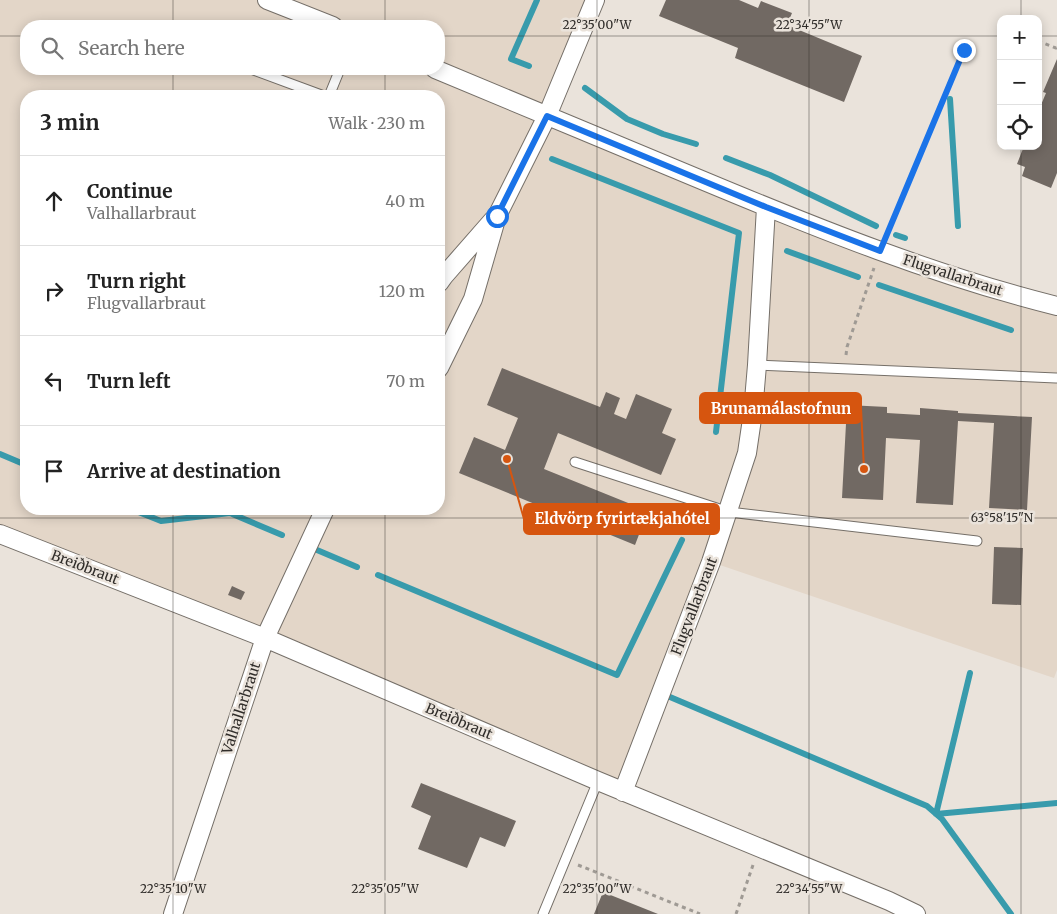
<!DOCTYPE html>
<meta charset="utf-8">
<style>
body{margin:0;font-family:Merriweather,serif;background:#f6f6f6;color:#222}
.controls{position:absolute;right:15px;top:15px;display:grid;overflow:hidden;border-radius:10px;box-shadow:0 2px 12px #0003}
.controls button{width:45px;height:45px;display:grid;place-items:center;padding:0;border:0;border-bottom:1px solid #e0e0e0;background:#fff;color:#222;font:25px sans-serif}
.stop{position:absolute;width:15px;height:15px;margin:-11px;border:4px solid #1a73e8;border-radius:50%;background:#fff}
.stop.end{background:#1a73e8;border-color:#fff;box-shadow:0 1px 5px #0008}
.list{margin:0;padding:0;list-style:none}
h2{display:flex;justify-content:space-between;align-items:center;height:65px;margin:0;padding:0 20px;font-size:21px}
h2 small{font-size:16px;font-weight:400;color:#767676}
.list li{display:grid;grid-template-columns:32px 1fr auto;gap:15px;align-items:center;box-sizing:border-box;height:90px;padding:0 20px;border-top:1px solid #e0e0e0}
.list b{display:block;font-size:19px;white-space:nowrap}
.list p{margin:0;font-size:16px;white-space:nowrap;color:#767676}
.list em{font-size:16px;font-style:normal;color:#767676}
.icon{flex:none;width:28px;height:28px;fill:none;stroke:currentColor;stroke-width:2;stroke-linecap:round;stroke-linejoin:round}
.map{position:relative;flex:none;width:1057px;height:914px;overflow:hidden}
.search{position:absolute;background:#fff;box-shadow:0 2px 12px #0003;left:20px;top:20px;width:425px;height:55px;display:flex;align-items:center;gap:12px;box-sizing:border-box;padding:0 18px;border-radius:20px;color:#767676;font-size:19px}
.panel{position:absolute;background:#fff;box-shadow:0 2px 12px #0003;left:20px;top:90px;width:425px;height:425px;border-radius:20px}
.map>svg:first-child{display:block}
.built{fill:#e3d6c8;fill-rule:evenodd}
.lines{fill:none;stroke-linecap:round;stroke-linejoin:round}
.stream{stroke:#389bac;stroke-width:6}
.building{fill:#716963}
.service-casing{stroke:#756f68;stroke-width:11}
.minor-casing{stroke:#756f68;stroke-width:20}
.path{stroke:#9f9a94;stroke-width:3;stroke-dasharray:4 4;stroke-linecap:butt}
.service{stroke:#fff;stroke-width:9}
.minor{stroke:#fff;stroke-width:18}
.route{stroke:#1a73e8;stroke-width:6}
.ticks{fill:none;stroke:#302d2a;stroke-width:1;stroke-opacity:0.45}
.labels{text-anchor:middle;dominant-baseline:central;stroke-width:5;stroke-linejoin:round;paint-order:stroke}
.street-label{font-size:14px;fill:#302d2a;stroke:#eae3db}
.ticks-label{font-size:12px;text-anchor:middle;fill:#302d2a;stroke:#eae3db;stroke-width:5;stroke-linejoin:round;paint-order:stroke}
.leader{fill:none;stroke:#d6550f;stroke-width:2}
.callout-dot{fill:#d6550f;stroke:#eae3db;stroke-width:2}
.callout{fill:#d6550f;stroke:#d6550f;stroke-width:2}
.callout-label{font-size:15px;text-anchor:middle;font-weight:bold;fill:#fff}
</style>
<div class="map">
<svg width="1057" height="914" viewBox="0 0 1057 914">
<rect width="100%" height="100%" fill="#eae3db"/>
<path class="built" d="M0,0h595l-48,115 219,92 291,99v364l-3,8 -343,-116 -88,230 -623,-258zM26,26h413v43h-413zM26,96h413v413h-413z"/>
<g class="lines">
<path class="stream" d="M529,66l-18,-7 26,-59
M585,88l42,31 36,15 33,10
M950,99l8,127
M726,158l44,17 106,51
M552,159l187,74 -23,199
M896,235l9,3
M787,251l71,26
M879,285l132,45
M0,454l26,11
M131,509l30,12 69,-8 52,22
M317,550l40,17
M378,575l239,100 65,-135
M970,673l-34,141 121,-11
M670,697l257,109 15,13 69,95"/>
</g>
<path class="building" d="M666,0h73l19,8 3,-7 31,12 -5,12 75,31 -18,46 -109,-44 3,-10 -79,-32z
M1057,59v114l-6,15 -29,-12 3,-9 -8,-3 7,-18h14v-34l8,-19 -3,-1z
M502,368l98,39 6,-15 14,6 -6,16 12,5 10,-25 36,15 -10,24 14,6 -15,36 -103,-42 -14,36 104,42 -13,34 -176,-72 15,-36 31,13 13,-32 -31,-13z
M847,405l40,2v6l33,2v-7l38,3v2l74,4 -5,93 -38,-2 5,-85 -36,-2 -5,84 -37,-2 4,-63 -34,-2 -3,62 -41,-2z
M994,547l29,1 -2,57 -29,-1z
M232,586l13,6 -4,8 -13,-5z
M421,783l95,38 -11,26 -25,-10 -13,31 -49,-19 13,-33 -20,-9z
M603,892l55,22h-64z"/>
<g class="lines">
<g class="service-casing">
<path id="service" d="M251,69l73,27
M329,96l11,-27
M757,365l299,13
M575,462l154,50 248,29
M543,914l55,-133"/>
</g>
<g class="minor-casing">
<path id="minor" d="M267,0l66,26
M435,69c90,37 179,75 269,112 115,48 232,95 353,125
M439,283l5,-7 49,-56
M439,368l34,-69 24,-83 50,-100 48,-116
M0,534l265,104 333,143 291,120 27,13
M623,792l88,-230 36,-109 6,-41 4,-47 9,-158
M173,914l92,-276 60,-129"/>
</g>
<path class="path" d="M1038,41l18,7 1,-3
M887,234l76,-184
M846,355l1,-8 27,-79
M578,865l122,49
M736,914l17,-49"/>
<use href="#service" class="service"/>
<use href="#minor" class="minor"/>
</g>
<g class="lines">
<path class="route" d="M497,216l50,-100 219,91 114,44 84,-201"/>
</g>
<path class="ticks" d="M173,0v26M385,0v26M597,0v914M809,0v914M1021,0v19M0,36h26M439,36h562M1038,36h19M173,69v27M385,69v27M1021,146v768M173,509v405M385,509v405M0,518h1057"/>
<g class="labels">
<g class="street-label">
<text transform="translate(953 275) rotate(18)">Flugvallarbraut</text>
<text transform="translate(85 567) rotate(21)">Breiðbraut</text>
<text transform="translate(694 606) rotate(-69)">Flugvallarbraut</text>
<text transform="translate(241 708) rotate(-72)">Valhallarbraut</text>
<text transform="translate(459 721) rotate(23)">Breiðbraut</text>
</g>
</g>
<g class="ticks-label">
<text x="597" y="29">22°35'00"W</text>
<text x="809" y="29">22°34'55"W</text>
<text x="1002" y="522">63°58'15"N</text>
<text x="173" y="893">22°35'10"W</text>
<text x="385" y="893">22°35'05"W</text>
<text x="597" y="893">22°35'00"W</text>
<text x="809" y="893">22°34'55"W</text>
</g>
<path class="leader" d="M864 469L861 408M507 459L524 519"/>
<g class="callout-dot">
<circle cx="864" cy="469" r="5"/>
<circle cx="507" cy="459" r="5"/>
</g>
<g class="callout">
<rect x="700" y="393" width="161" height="30" rx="5"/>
<rect x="524" y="504" width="195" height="30" rx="5"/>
</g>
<g class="callout-label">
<text x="781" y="414">Brunamálastofnun</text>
<text x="622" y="524">Eldvörp fyrirtækjahótel</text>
</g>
</svg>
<div class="controls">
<button>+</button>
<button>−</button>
<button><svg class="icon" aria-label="locate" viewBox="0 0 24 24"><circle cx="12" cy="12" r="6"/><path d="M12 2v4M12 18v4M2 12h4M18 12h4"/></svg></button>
</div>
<div class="stop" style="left:497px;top:216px"></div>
<div class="stop end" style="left:964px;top:50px"></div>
<div class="search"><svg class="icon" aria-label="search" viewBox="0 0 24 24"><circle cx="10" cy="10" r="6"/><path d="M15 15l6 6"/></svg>Search here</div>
<section class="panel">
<h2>3 min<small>Walk · 230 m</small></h2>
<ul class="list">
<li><svg class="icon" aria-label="ahead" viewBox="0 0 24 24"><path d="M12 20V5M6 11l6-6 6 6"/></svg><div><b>Continue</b><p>Valhallarbraut</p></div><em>40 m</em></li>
<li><svg class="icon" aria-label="right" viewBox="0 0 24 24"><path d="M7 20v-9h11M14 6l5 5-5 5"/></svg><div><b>Turn right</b><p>Flugvallarbraut</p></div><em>120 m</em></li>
<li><svg class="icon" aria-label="left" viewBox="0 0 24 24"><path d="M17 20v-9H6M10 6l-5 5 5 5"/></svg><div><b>Turn left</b></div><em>70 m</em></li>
<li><svg class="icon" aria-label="arrive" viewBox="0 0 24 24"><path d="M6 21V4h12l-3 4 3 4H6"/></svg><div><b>Arrive at destination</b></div></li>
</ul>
</section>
</div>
